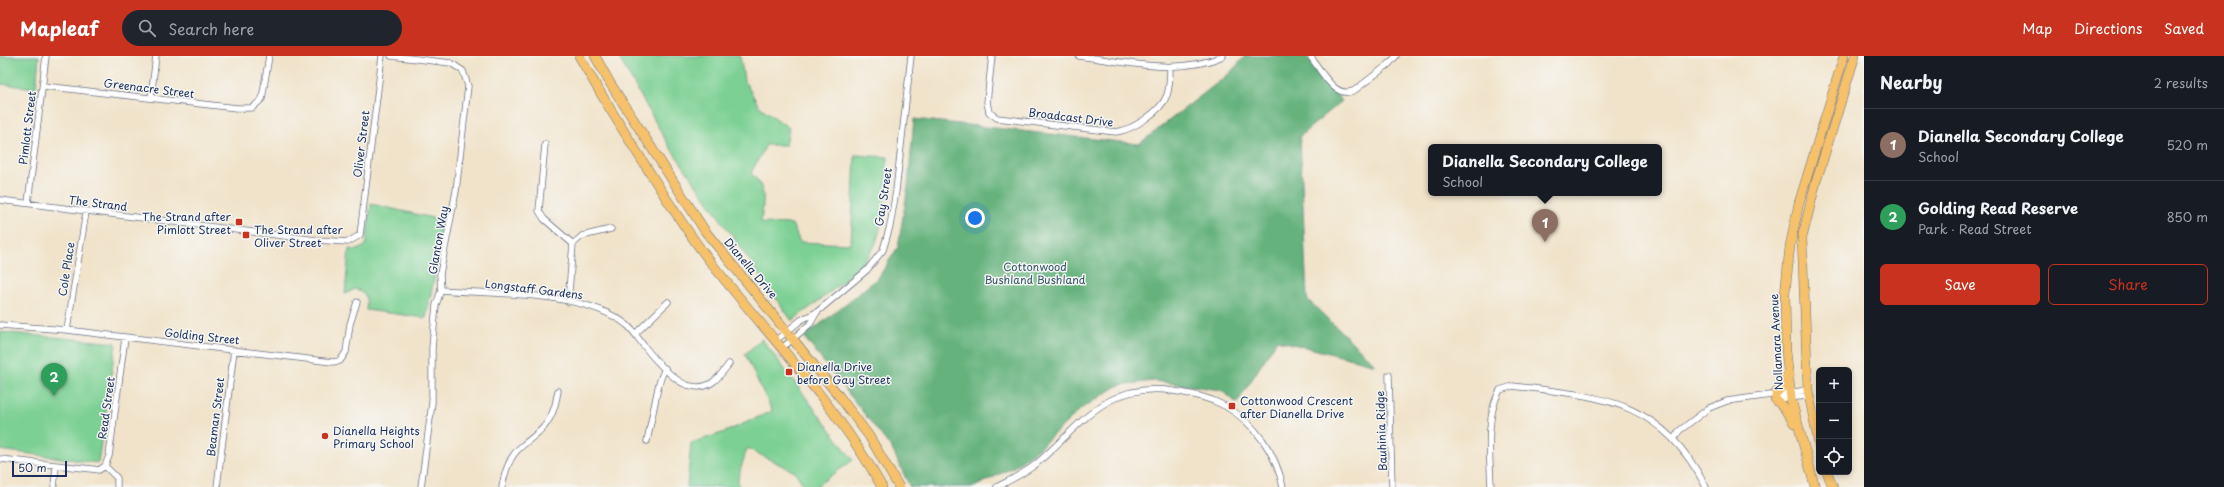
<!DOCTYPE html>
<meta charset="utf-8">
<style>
body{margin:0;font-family:"Playpen Sans",sans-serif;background:#20242c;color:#f1f3f6}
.controls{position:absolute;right:12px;bottom:12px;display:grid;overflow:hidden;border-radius:6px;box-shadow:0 2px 6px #0003}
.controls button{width:36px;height:36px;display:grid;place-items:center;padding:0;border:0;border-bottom:1px solid #363941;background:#171b24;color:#f1f3f6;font:20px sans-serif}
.scale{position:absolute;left:12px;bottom:10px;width:55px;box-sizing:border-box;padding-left:4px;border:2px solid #1b2f5e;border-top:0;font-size:11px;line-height:14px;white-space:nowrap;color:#1b2f5e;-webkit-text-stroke:3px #f6f6f2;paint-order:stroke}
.you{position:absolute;left:975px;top:162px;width:14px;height:14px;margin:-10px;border:3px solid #fff;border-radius:50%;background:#1a73e8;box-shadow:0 0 0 6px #1a73e833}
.badge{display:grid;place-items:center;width:26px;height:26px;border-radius:50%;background:#c8321e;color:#fff;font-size:13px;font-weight:700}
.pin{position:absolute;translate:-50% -33px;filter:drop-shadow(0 1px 2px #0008)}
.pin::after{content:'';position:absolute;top:21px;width:14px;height:12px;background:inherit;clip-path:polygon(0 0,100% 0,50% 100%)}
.popup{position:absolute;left:1428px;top:88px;width:234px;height:52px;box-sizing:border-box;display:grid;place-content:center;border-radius:6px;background:#171b24;filter:drop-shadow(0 1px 3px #0005);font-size:13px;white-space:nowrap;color:#9ea1a6}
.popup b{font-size:15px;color:#f1f3f6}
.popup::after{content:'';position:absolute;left:50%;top:100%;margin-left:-8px;border:8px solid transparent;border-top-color:#171b24}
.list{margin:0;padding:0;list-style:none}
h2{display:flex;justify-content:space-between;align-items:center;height:52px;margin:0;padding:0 16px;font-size:17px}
h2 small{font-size:13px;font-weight:400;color:#9ea1a6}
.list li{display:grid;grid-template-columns:26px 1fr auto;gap:12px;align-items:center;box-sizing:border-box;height:72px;padding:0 16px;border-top:1px solid #363941}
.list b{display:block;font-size:15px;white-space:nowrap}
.list p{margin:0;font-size:13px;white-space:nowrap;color:#9ea1a6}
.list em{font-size:13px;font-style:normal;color:#9ea1a6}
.actions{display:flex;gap:8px;padding:12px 16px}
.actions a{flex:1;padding:9px 0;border:1px solid #c8321e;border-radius:6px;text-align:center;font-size:14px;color:#c8321e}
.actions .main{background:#c8321e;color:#fff}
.icon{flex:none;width:22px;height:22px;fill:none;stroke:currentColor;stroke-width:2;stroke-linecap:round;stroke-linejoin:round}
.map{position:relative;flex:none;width:1864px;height:431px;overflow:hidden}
header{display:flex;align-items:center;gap:24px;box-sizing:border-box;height:56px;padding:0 20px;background:#c8321e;color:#fff}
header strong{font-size:19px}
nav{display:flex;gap:22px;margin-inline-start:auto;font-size:14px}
.search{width:280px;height:36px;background:#20242c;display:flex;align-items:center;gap:10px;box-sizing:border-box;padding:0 14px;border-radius:22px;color:#9ea1a6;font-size:15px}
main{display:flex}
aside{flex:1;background:#171b24}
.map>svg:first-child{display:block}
.green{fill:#7cd093;stroke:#4c8078}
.forest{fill:#65b27d;stroke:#40706e}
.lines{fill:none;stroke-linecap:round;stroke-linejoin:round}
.street-casing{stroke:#666e84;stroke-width:7}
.primary-casing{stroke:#666e84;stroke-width:10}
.street{stroke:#fff;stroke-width:5.5}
.primary{stroke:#f5c16b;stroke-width:9}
.poi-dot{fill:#c8321e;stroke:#f6f6f2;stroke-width:1.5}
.labels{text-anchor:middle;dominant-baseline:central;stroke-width:3;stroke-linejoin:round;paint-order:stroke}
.street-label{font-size:11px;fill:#1b2f5e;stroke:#f6f6f2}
.poi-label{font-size:11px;fill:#1b2f5e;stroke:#f6f6f2;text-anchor:start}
.park-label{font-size:11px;fill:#33576b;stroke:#f6f6f2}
</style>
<header>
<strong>Mapleaf</strong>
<div class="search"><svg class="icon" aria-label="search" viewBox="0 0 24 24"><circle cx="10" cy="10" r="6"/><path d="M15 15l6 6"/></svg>Search here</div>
<nav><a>Map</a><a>Directions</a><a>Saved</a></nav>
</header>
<main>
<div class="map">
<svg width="1864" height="431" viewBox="0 0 1864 431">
<rect width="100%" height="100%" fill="#f6f6f2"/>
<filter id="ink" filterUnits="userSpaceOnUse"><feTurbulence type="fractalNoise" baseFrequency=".025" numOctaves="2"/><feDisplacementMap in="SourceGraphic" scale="8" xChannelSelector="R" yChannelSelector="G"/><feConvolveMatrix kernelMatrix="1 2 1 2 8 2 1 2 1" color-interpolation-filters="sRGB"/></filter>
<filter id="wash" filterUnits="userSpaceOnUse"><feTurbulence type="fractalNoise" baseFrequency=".012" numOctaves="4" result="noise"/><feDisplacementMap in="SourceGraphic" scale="16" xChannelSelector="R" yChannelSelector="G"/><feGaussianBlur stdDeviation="0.9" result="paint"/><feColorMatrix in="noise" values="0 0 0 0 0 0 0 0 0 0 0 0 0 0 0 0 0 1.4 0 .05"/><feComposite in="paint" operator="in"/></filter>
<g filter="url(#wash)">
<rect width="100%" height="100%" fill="#f1e3ca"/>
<path class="green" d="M0,0h39l-3,32 -36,-4z
M618,0h122l4,24 15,26 30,22 -3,17h-20l-15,28c17,17 12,27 10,50l31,1 8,18 51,2 4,-89 33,2c-2,28 -2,58 -12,85 -10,28 -60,60 -84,79l-123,-175z
M371,148l75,17 -20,97 -60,-8c1,-11 1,-17 -11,-21l-10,5 4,-45 9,1 8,-5z
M0,276l116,11 -18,120 -98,-13z
M762,283l91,121 -38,27h-10l-10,-15 -48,-24 -9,30 1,9h-52l4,-44 34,-11 47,-21 -27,-57z"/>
<path class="forest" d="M1245,0h61l36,45 -42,35 7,163 69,66 -99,-25 -40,63 -16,-13 -67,-9 -35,4 -37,23 -44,41 -24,18 -40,20h-64l-18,-38 -88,-112 74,-59 20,-31 10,-61 6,-67 225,25 91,-71z"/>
</g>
<g filter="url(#ink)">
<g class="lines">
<g class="street-casing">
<path id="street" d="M391,0l60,7 12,8 5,15 -12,105 -16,83 1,16 -5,15 -4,43v55l-11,84
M992,0l-5,46 2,10 8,6 119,14c16,-2 45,-20 51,-37 3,-9 3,-19 3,-28
M1079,0c47,6 98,20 144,0
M1310,0c11,14 25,45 45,34l34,-26 7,-8
M43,30l194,22h15l10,-9 7,-43
M151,42l5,-42
M545,88l-6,67 5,8 29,25 -5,58
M0,144l316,40 32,2 12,-7 22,-179
M28,147l18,-147
M573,188l9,-8 29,-7
M441,234c55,5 142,0 186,35 7,6 12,15 17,21 9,12 30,35 43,39 21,7 31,-6 42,-21
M0,269l67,5 265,32 8,-1 6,-9 4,-28 7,-22
M67,274l19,-118
M635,278l33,-32
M775,285l26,-21 16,-8 50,-42 16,-20 7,-24 6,-35 15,-135
M781,293l29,-25 7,-12
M1389,319l3,112
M1775,343l34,-3
M1674,383l5,-8 30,-23 18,-7 81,-11
M647,385l12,-58 6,-15
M0,403l92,10 7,1 6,-4 4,-10 16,-118
M105,410l12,12v9
M54,431l2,-21
M217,431l17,-137
M502,431c3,-15 7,-31 20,-41 9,-8 18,-13 25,-23 7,-10 9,-21 11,-32
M997,431c13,-7 28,-14 39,-23 46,-39 69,-83 137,-73 19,3 35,6 52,15 30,17 51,47 58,81
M1491,431c-1,-30 -6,-70 9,-97l13,-4c89,11 147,12 193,101"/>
</g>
<g class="primary-casing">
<path id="primary" d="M579,0c21,37 43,73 66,109 19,30 38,61 60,90 59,77 130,146 177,232
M595,0l15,27 95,148 134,165 30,40 30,51
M1776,337l6,-6 5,-12
M1775,343l9,9 10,15
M1819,389l-11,-55 -6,-152 14,-56 39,-126
M1827,416l6,15
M1815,431l-24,-88 -5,-48 -1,-57 5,-48 9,-43 45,-147"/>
</g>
<use href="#street" class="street"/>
<use href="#primary" class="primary"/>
</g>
</g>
<g class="poi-dot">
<rect x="235" y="162" width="8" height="8" rx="2"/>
<rect x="242" y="175" width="8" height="8" rx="2"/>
<rect x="785" y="312" width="8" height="8" rx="2"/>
<rect x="1228" y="346" width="8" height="8" rx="2"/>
<circle cx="325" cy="380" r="4"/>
</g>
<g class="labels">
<g class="street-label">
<text transform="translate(149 32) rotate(7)">Greenacre Street</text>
<text transform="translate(1071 61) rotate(7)">Broadcast Drive</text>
<text transform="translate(27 72) rotate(-83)">Pimlott Street</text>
<text transform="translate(361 88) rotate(-83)">Oliver Street</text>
<text transform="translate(883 141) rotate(-81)">Gay Street</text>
<text transform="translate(98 147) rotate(7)">The Strand</text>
<text transform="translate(438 184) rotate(-80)">Glanton Way</text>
<text transform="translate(751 212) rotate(50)">Dianella Drive</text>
<text transform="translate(66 213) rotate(-81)">Cole Place</text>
<text transform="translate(534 233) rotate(7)">Longstaff Gardens</text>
<text transform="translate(202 280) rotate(6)">Golding Street</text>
<text transform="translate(1776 286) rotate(-93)">Nollamara Avenue</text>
<text transform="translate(106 352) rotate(-82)">Read Street</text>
<text transform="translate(215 361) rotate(-83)">Beaman Street</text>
<text transform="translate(1381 375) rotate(-92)">Bauhinia Ridge</text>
</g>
<g class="poi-label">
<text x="231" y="160" text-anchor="end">The Strand after<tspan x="231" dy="13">Pimlott Street</tspan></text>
<text x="254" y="173">The Strand after<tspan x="254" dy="13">Oliver Street</tspan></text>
<text x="797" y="310">Dianella Drive<tspan x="797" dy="13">before Gay Street</tspan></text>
<text x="1240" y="344">Cottonwood Crescent<tspan x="1240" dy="13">after Dianella Drive</tspan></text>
<text x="333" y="374">Dianella Heights<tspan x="333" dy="13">Primary School</tspan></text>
</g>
<g class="park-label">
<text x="1035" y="210">Cottonwood<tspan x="1035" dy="13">Bushland Bushland</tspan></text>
</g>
</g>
</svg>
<div class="controls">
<button>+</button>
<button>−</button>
<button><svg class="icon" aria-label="locate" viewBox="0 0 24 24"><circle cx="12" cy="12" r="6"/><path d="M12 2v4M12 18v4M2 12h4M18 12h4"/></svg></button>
</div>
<div class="scale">50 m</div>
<div class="you"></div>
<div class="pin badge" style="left:1545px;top:186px;background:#8d6e63">1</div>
<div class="popup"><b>Dianella Secondary College</b>School</div>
<div class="pin badge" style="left:54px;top:340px;background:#2e9e5b">2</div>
</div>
<aside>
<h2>Nearby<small>2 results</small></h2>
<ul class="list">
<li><span class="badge" style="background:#8d6e63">1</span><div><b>Dianella Secondary College</b><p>School</p></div><em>520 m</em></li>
<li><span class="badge" style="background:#2e9e5b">2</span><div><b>Golding Read Reserve</b><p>Park · Read Street</p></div><em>850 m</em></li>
</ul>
<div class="actions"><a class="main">Save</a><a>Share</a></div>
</aside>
</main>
